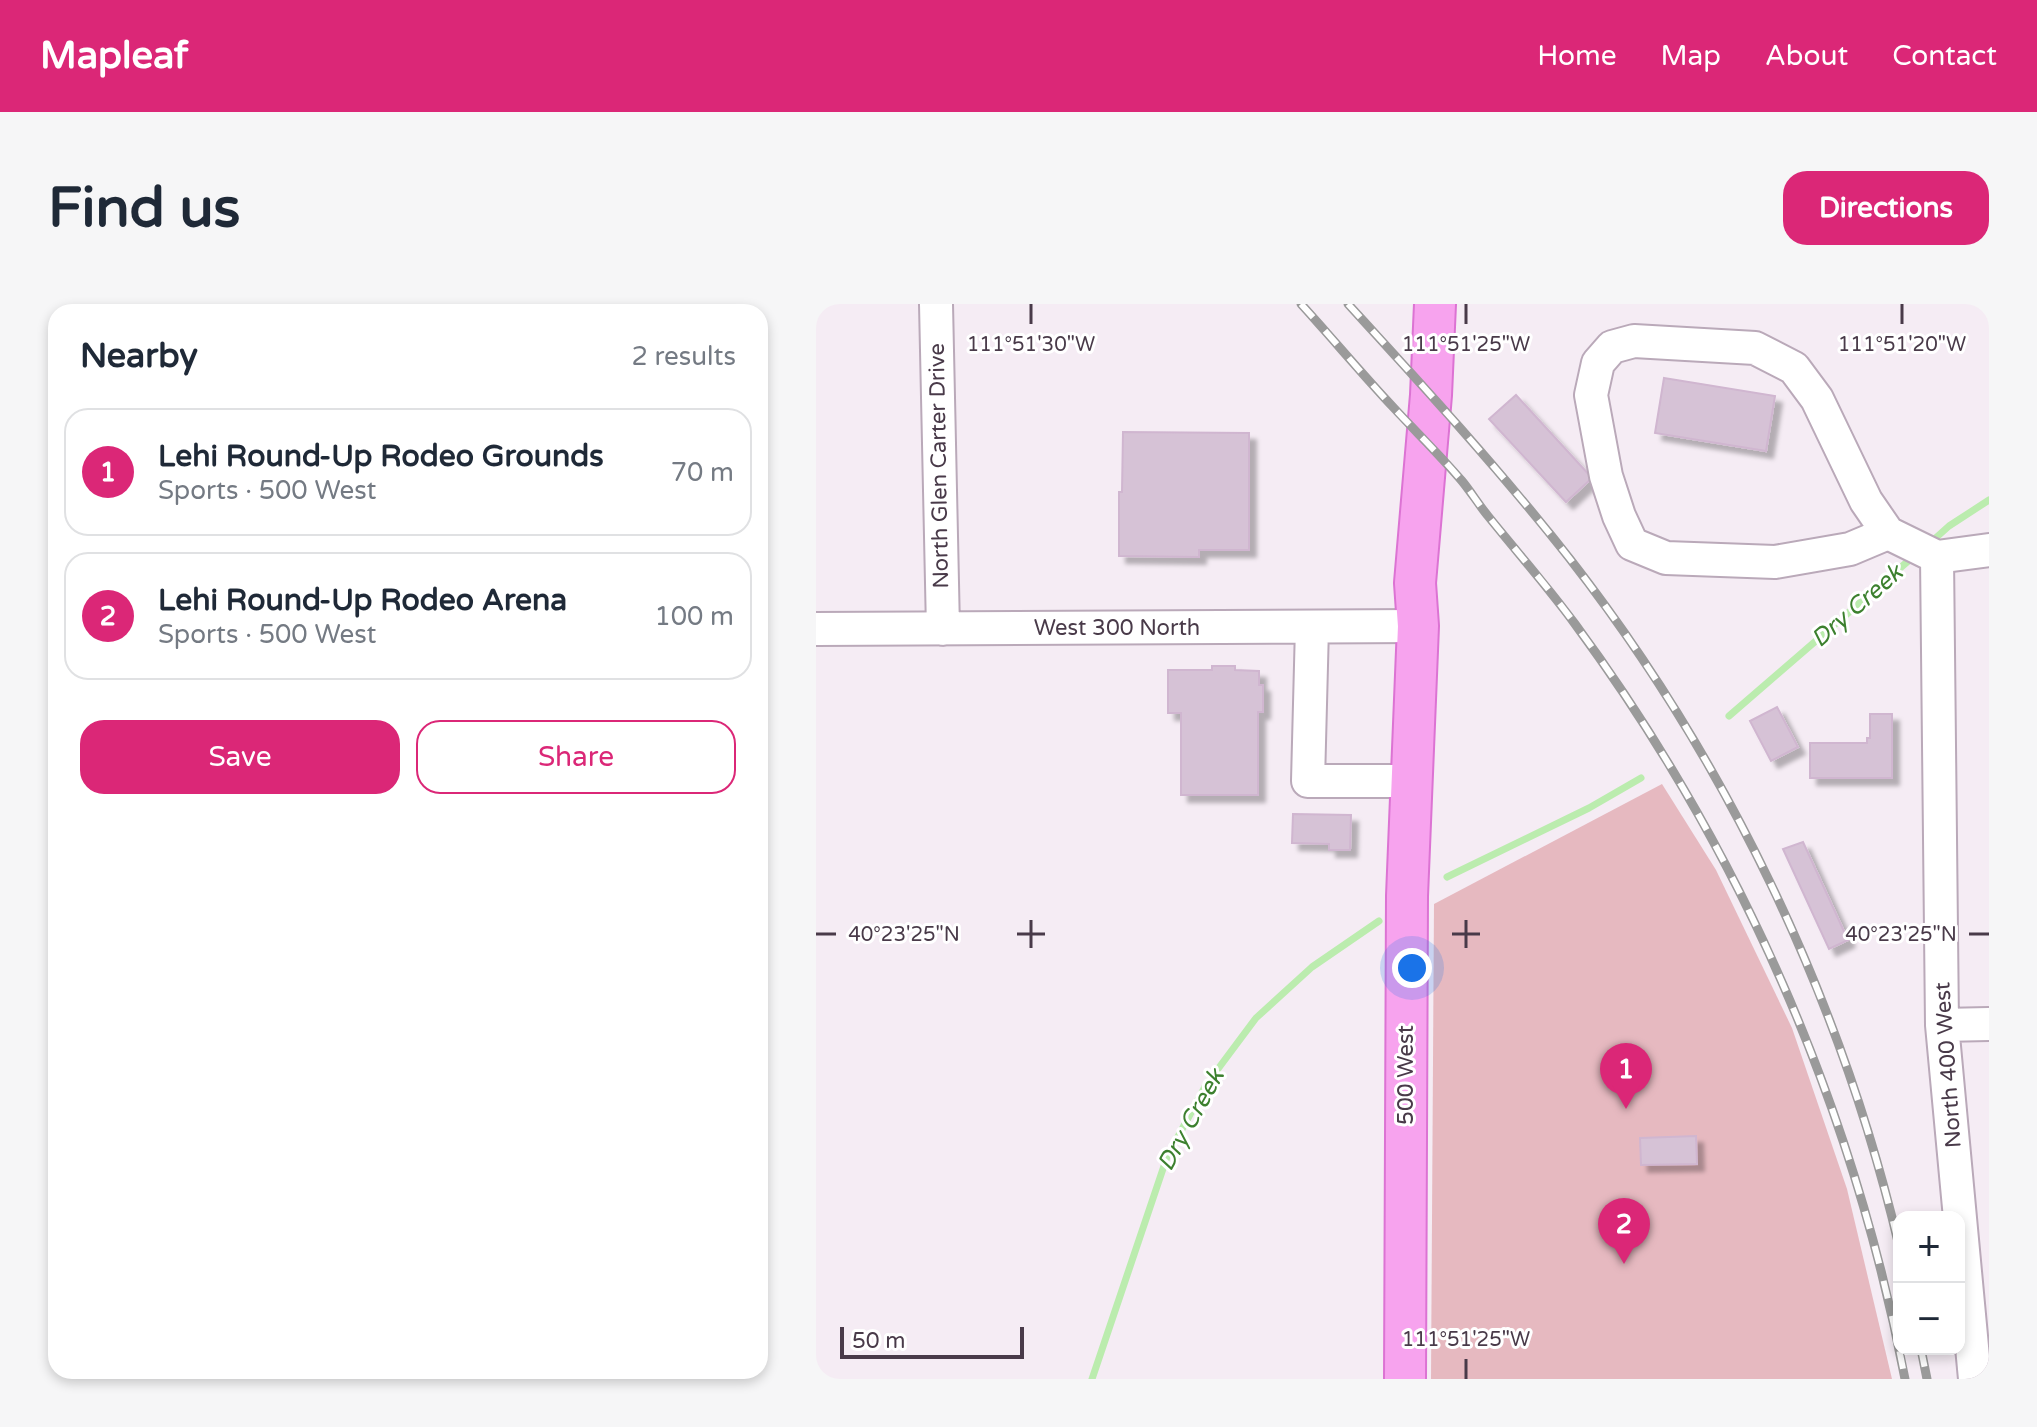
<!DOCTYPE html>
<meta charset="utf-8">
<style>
body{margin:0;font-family:"Varela Round",sans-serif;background:#f6f6f7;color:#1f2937}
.controls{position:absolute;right:24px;bottom:24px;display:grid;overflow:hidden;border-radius:16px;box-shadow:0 4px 12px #0003}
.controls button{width:72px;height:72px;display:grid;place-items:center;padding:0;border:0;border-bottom:2px solid #e0e1e3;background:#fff;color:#1f2937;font:40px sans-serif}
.scale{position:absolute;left:24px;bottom:20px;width:184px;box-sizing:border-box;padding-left:8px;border:4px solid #493a49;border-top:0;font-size:22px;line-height:28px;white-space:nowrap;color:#493a49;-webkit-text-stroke:6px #fff;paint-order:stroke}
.you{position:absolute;left:596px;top:664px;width:28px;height:28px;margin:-20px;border:6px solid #fff;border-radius:50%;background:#1a73e8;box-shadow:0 0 0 12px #1a73e833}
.badge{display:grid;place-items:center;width:52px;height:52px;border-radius:50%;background:#db2777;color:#fff;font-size:26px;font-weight:700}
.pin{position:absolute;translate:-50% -66px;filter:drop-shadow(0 2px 4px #0008)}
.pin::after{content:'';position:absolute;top:42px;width:28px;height:24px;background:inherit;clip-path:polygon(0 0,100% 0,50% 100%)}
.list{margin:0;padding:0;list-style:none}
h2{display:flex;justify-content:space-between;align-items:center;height:104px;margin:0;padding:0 32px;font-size:34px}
h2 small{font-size:26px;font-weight:400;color:#747a83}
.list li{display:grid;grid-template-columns:52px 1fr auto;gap:24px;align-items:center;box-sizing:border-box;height:128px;margin:0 16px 16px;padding:0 16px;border:2px solid #e0e1e3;border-radius:24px}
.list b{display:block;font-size:30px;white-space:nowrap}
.list p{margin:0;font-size:26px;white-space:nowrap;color:#747a83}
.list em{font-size:26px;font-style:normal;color:#747a83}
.actions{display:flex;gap:16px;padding:24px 32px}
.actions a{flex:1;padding:18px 0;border:2px solid #db2777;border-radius:24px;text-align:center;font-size:28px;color:#db2777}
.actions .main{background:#db2777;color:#fff}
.map{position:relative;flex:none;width:1173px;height:1075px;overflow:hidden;border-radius:24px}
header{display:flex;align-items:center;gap:48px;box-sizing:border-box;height:112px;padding:0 40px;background:#db2777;color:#fff}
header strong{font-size:38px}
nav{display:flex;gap:44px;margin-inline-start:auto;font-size:28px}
.intro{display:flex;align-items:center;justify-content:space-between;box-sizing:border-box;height:192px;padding:0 48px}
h1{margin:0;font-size:56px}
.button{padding:20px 36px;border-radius:24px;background:#db2777;color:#fff;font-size:28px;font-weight:700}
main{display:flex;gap:48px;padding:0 48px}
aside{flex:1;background:#fff;border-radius:24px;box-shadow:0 4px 12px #0003}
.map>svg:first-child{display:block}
.green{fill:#e6b9c0}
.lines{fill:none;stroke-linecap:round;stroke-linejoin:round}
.stream{stroke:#bbecae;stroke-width:7}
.building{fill:#d6c2d6;stroke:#d0b6d0;stroke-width:2;filter:url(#shadow)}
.minor-casing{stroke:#baa9b9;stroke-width:36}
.major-casing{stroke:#dc73d3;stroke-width:44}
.minor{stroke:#fff;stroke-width:32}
.major{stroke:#f7a3ee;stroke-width:40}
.rail-casing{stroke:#9a9a9a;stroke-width:9}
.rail{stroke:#fff;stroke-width:6;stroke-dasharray:18;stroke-linecap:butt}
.ticks{fill:none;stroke:#493a49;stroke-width:3}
.labels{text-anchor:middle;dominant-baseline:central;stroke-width:6;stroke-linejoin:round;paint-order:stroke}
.street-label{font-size:22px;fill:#493a49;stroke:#fff}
.water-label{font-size:24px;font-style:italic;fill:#3c802e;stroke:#fff}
.ticks-label{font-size:20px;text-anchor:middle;fill:#493a49;stroke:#fff;stroke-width:6;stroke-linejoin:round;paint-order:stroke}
</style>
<header>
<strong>Mapleaf</strong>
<nav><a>Home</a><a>Map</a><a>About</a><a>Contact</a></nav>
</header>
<div class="intro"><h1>Find us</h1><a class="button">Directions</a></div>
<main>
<aside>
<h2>Nearby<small>2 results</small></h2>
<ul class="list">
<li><span class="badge">1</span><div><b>Lehi Round-Up Rodeo Grounds</b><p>Sports · 500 West</p></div><em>70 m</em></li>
<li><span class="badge">2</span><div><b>Lehi Round-Up Rodeo Arena</b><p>Sports · 500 West</p></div><em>100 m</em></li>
</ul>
<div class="actions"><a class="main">Save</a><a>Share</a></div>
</aside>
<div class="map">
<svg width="1173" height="1075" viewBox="0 0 1173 1075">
<defs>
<filter id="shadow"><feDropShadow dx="7" dy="7" stdDeviation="2" flood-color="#0004"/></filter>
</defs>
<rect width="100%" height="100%" fill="#f5ecf4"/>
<path class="green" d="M846,480l54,86 76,158 55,161 45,190h-461l3,-475z"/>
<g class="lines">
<path class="stream" d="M1114,239l19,-17 40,-26
M913,412l185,-160
M631,573l142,-69 52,-30
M276,1075l75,-222 39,-72 50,-67 56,-51 67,-46"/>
</g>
<path class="building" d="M848,74l111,18 -9,55 -111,-18z
M700,91l76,83 -26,24 -77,-83z
M307,128l126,1v117h-50v7l-80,-1v-64h3z
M396,362h23v4l24,1v14h4v27h-5v83h-77v-82h-13v-43h44z
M961,403l21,40 -27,14 -21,-40z
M1054,410h22v64h-82v-35h57v-5h3z
M477,510l58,1 -1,35h-21v-6l-37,-1z
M987,538l45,98 -19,9 -46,-100z
M880,832l1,28 -56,1 -1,-27z"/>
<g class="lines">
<g class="minor-casing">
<path id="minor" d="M120,0l7,325
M1072,229l-38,16 -75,13 -109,-4 -34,-14 -13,-28 -13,-40 -15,-81 7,-32 14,-16 22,-6 121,7 39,20 23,31 49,102 22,32 49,24
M1121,253l5,468 33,354
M1121,253l52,-7
M496,323l-4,154h105
M0,325l602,-3
M1126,721l47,-1"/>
</g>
<g class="major-casing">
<path id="major" d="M589,1075l2,-483 11,-270 -3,-43 16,-188 4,-91"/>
</g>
<use href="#minor" class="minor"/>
<use href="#major" class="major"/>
<g class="rail-casing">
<path id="rail" d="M485,0c31,34 61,70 92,103 23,25 47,48 69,74 9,11 17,24 26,35 29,36 60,71 87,108 165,224 278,482 330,755
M532,0c76,83 152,166 222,255 156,200 271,440 329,687
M1105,1045l6,30"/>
</g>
<use href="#rail" class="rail"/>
</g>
<path class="ticks" d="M215,0v20M650,0v20M1086,0v20M215,616v28M650,616v28M0,630h20M201,630h28M636,630h28M1153,630h20M650,1055v20"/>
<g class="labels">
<g class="street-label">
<text transform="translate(123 162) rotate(-91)">North Glen Carter Drive</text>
<text x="301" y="324">West 300 North</text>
<text transform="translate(1132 761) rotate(-94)">North 400 West</text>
<text transform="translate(590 771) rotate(-90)">500 West</text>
</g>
<g class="water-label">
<text transform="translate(1041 302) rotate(-41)">Dry Creek</text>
<text transform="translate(375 816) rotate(-61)">Dry Creek</text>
</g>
</g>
<g class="ticks-label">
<text x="215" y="47">111°51'30"W</text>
<text x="650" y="47">111°51'25"W</text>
<text x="1086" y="47">111°51'20"W</text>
<text x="88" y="637">40°23'25"N</text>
<text x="1085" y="637">40°23'25"N</text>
<text x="650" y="1042">111°51'25"W</text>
</g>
</svg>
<div class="controls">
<button>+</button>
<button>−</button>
</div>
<div class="scale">50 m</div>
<div class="you"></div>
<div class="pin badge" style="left:810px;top:805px">1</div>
<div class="pin badge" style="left:808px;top:960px">2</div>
</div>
</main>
